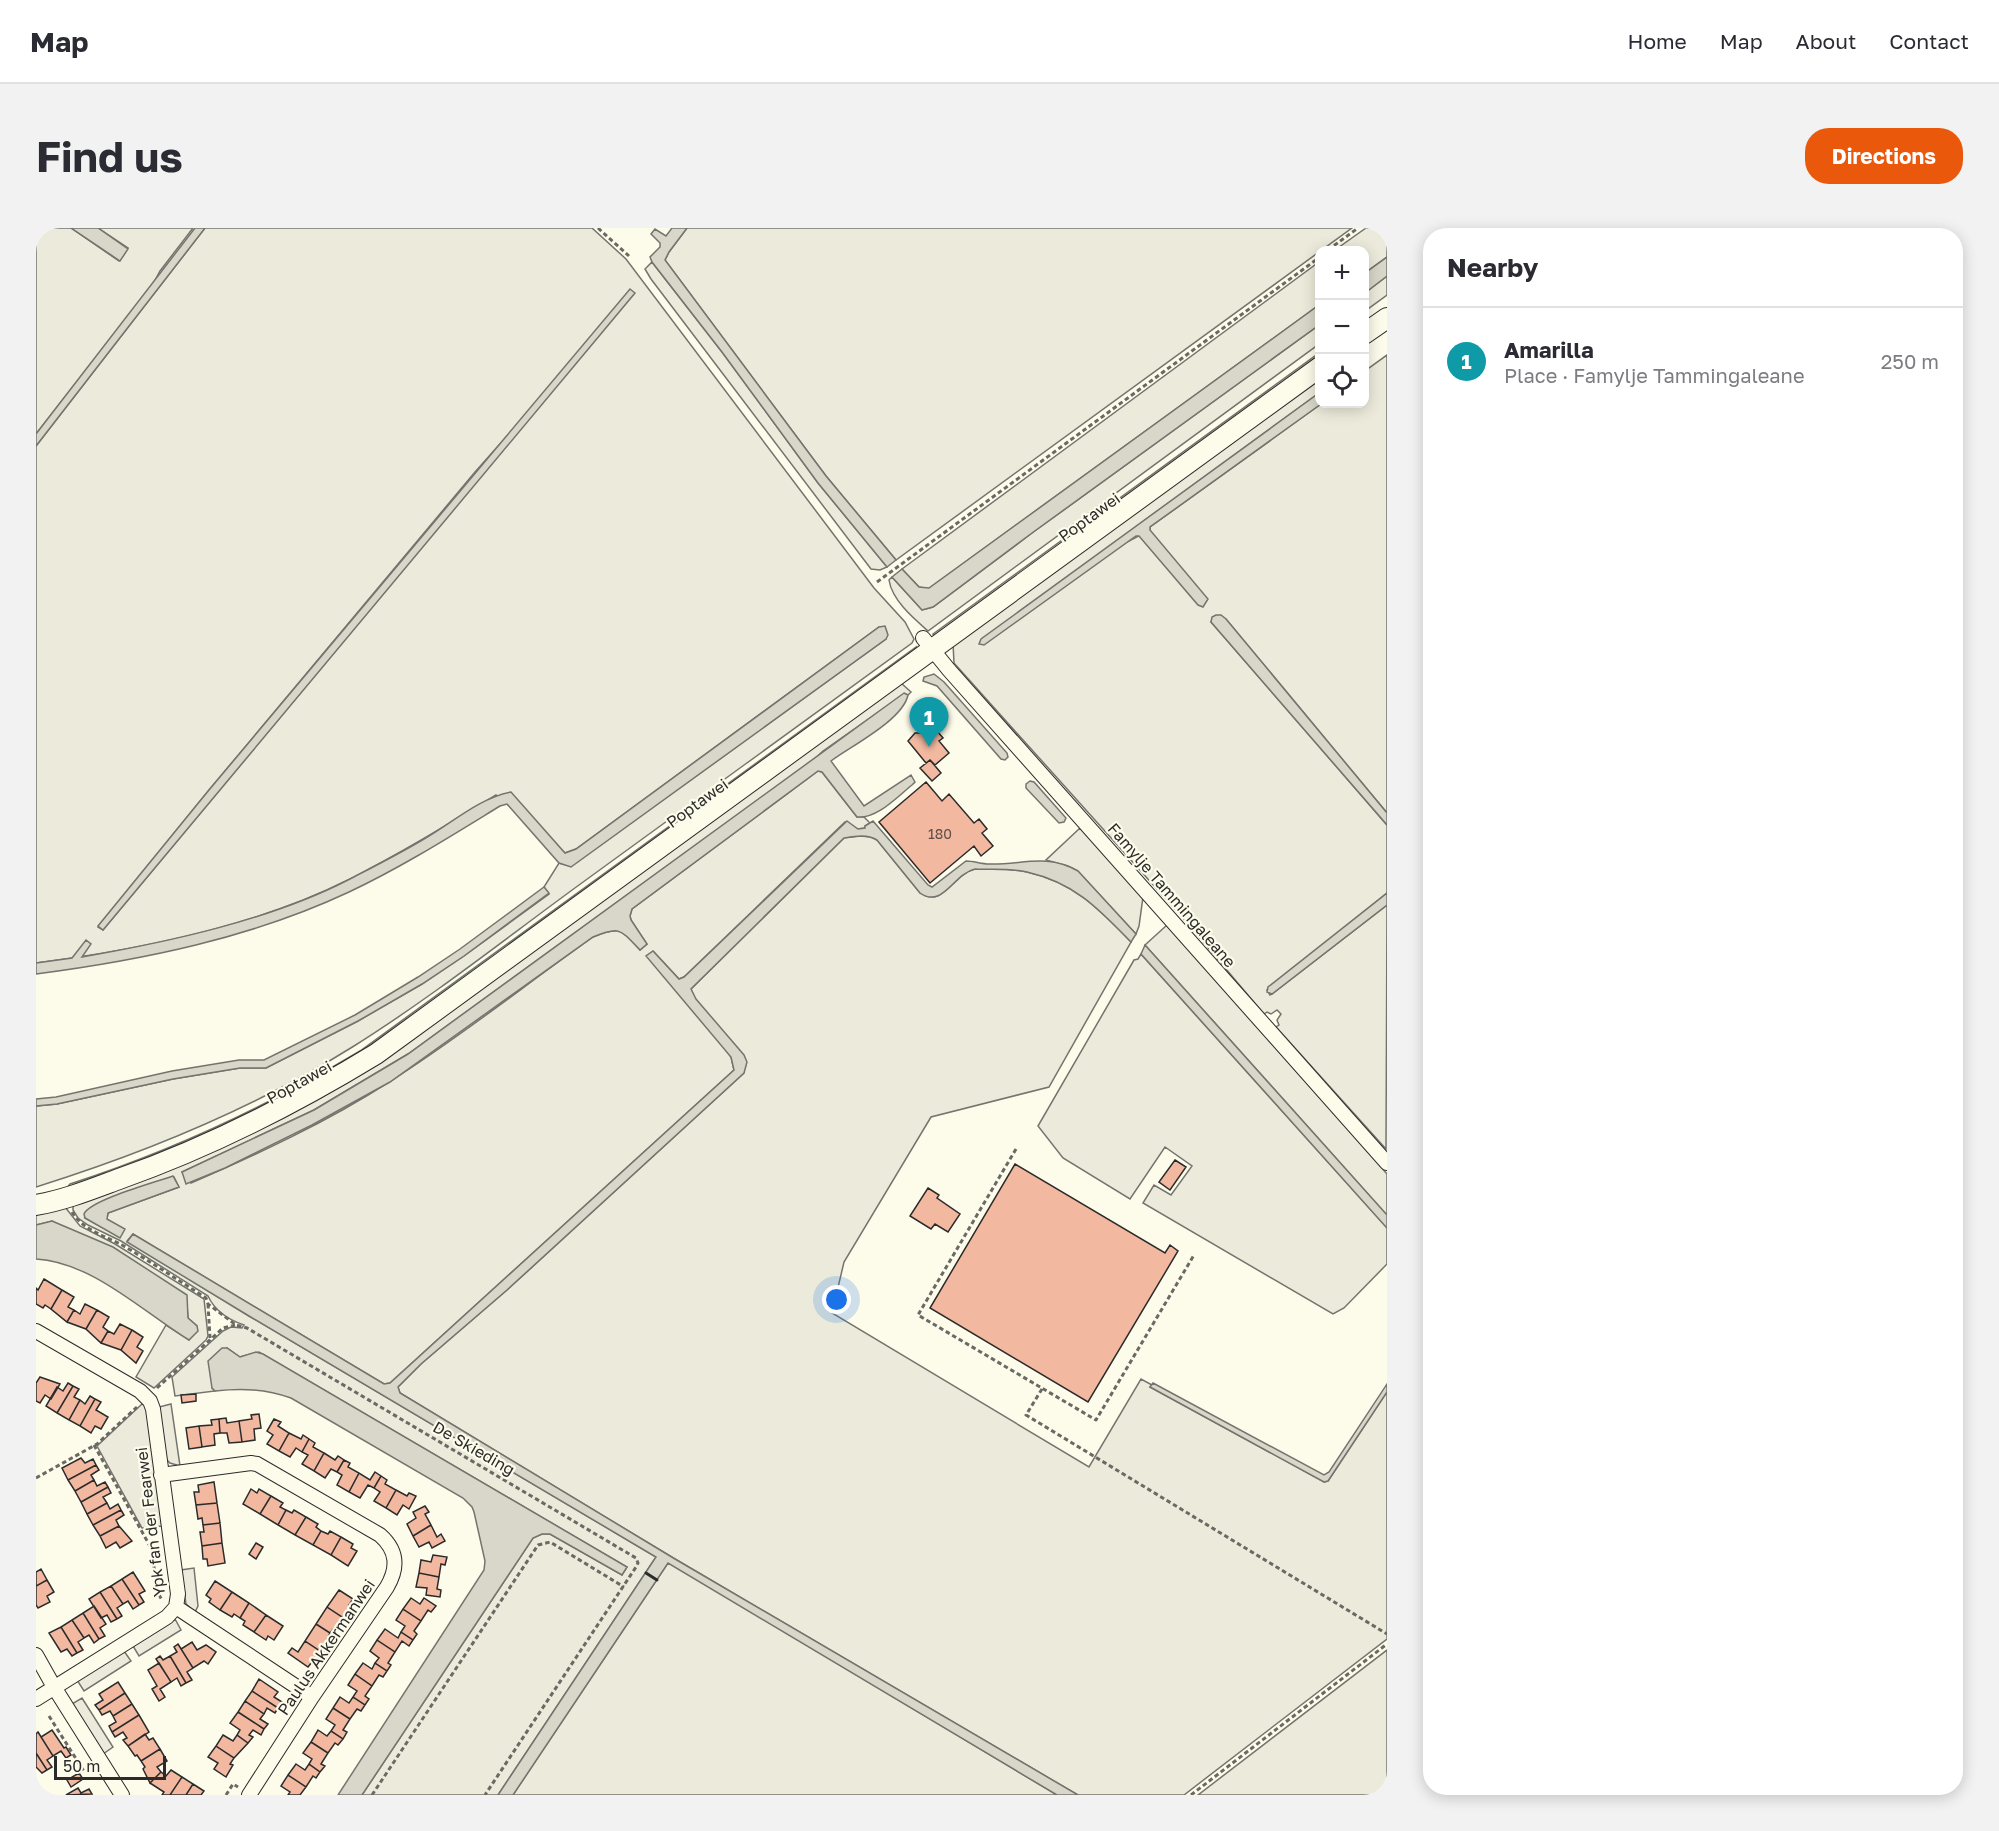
<!DOCTYPE html>
<meta charset="utf-8">
<style>
body{margin:0;font-family:"Golos Text",sans-serif;background:#f2f2f3;color:#2b2b33}
.controls{position:absolute;right:18px;top:18px;display:grid;overflow:hidden;border-radius:12px;box-shadow:0 3px 15px #0003}
.controls button{width:54px;height:54px;display:grid;place-items:center;padding:0;border:0;border-bottom:2px solid #e1e1e2;background:#fff;color:#2b2b33;font:30px sans-serif}
.scale{position:absolute;left:18px;bottom:15px;width:112px;box-sizing:border-box;padding-left:6px;border:3px solid #2b2b2b;border-top:0;font-size:16px;line-height:21px;white-space:nowrap;color:#2b2b2b;-webkit-text-stroke:4px #fdfbea;paint-order:stroke}
.you{position:absolute;left:801px;top:1072px;width:21px;height:21px;margin:-15px;border:4px solid #fff;border-radius:50%;background:#1a73e8;box-shadow:0 0 0 9px #1a73e833}
.badge{display:grid;place-items:center;width:39px;height:39px;border-radius:50%;background:#ea580c;color:#fff;font-size:20px;font-weight:700}
.pin{position:absolute;translate:-50% -50px;filter:drop-shadow(0 2px 3px #0008)}
.pin::after{content:'';position:absolute;top:32px;width:21px;height:18px;background:inherit;clip-path:polygon(0 0,100% 0,50% 100%)}
.list{margin:0;padding:0;list-style:none}
h2{display:flex;justify-content:space-between;align-items:center;height:78px;margin:0;padding:0 24px;font-size:26px}
h2 small{font-size:20px;font-weight:400;color:#7c7c81}
.list li{display:grid;grid-template-columns:39px 1fr auto;gap:18px;align-items:center;box-sizing:border-box;height:108px;padding:0 24px;border-top:2px solid #e1e1e2}
.list b{display:block;font-size:22px;white-space:nowrap}
.list p{margin:0;font-size:20px;white-space:nowrap;color:#7c7c81}
.list em{font-size:20px;font-style:normal;color:#7c7c81}
.icon{flex:none;width:33px;height:33px;fill:none;stroke:currentColor;stroke-width:2;stroke-linecap:round;stroke-linejoin:round}
.map{position:relative;flex:none;width:1351px;height:1567px;overflow:hidden;border-radius:24px}
header{display:flex;align-items:center;gap:36px;box-sizing:border-box;height:84px;padding:0 30px;background:#fff;border-bottom:2px solid #e1e1e2}
header strong{font-size:28px}
nav{display:flex;gap:33px;margin-inline-start:auto;font-size:21px}
.intro{display:flex;align-items:center;justify-content:space-between;box-sizing:border-box;height:144px;padding:0 36px}
h1{margin:0;font-size:42px}
.button{padding:15px 27px;border-radius:24px;background:#ea580c;color:#fff;font-size:21px;font-weight:700}
main{display:flex;gap:36px;padding:0 36px}
aside{flex:1;background:#fff;border-radius:24px;box-shadow:0 3px 15px #0003}
.map>svg:first-child{display:block}
.green{fill:#ecebdb;stroke:#74746e;stroke-width:1.5;fill-rule:evenodd}
.water{fill:#d8d7c9;stroke:#74746e;stroke-width:1.5}
.building{fill:#f2b8a0;stroke:#2b2b2b;stroke-width:1.5}
.lines{fill:none;stroke-linecap:round;stroke-linejoin:round}
.street-casing{stroke:#2b2b2b;stroke-width:16}
.secondary-casing{stroke:#2b2b2b;stroke-width:22}
.path{stroke:#6a6964;stroke-width:3;stroke-dasharray:4.5 3;stroke-linecap:butt}
.street{stroke:#fdfbea;stroke-width:14}
.secondary{stroke:#fdfbea;stroke-width:20}
.wall{stroke:#2b2b2b;stroke-width:3}
.labels{text-anchor:middle;dominant-baseline:central;stroke-width:4.5;stroke-linejoin:round;paint-order:stroke}
.number-label{font-size:14px;fill:#5d4e48}
.street-label{font-size:16px;fill:#2b2b2b;stroke:#fdfbea}
</style>
<header>
<strong>Map</strong>
<nav><a>Home</a><a>Map</a><a>About</a><a>Contact</a></nav>
</header>
<div class="intro"><h1>Find us</h1><a class="button">Directions</a></div>
<main>
<div class="map">
<svg width="1351" height="1567" viewBox="0 0 1351 1567">
<rect width="100%" height="100%" fill="#fdfbea"/>
<path class="green" d="M0,0h35l48,33 9,-13 -30,-20h95l-33,43 -7,13 -117,150z
M169,0h387l34,31 248,329 31,34 9,17 -2,4c-111,81 -222,161 -333,242 -74,54 -147,112 -225,161 -99,62 -206,106 -318,141v-81l21,-2 116,-25 67,-11h26l92,-47 64,-37 42,-28 85,-62 -5,-7 15,-24 12,3 315,-227 -7,-12 -303,222 -11,4 -69,-58c-49,30 -98,60 -150,86 -92,46 -208,69 -310,82v-517zM598,65l-531,637 -5,-3 111,-137 266,-318z
M651,0h665l-456,332 -70,-84 -161,-216 4,-8z
M1330,0h21v29l-22,16 -1,-23h-29z
M616,34l70,90 96,131 69,84 -7,3 -9,-1 -220,-290 -6,-10z
M1283,34v43l-391,284 -9,-2 -17,-18z
M1351,48v19l-22,16 -1,-18z
M1283,97v19l-391,287c-15,-13 -36,-31 -39,-51l3,-3 30,33 11,-3 99,-74z
M1283,125v6l-384,277 -2,-2z
M1351,127v458l-161,-194 -15,3 176,203v68l-120,97 3,5 2,-1 115,-89 -1,244 -110,-122 3,-2 -2,-5 4,-6 -4,-4 -6,4 -4,-2 -3,2 -82,-97 -228,-254 -1,-20 366,-268v18l-178,130 -14,19 23,-12v-3l171,-123h43l1,-33z
M880,419l-1,4 -553,403 -155,83 -140,51 3,-4c102,-33 198,-78 290,-133z
M865,455l10,9 -3,3 -4,-1 -81,57 -12,11 -403,292 -94,56 -132,62 9,11c67,-29 136,-61 198,-101 70,-44 136,-97 204,-145 27,-11 27,-8 47,13l7,-6 -16,-24 -1,-4 2,-7 186,-138 4,1 35,45h7l6,6 -5,3 1,2 -9,1 -12,-7 -161,155 -5,2 -26,-28 78,106 3,13 -344,313 -6,1 -251,-150 -6,7 122,75 407,241 -158,238h-136l171,-257 9,-4h8l72,41 5,-8 -368,-215 -19,5 -13,-9 -15,40 3,3 -40,5 -3,-19 51,-46 8,-4 11,1 2,-3c-15,-5 -29,-14 -36,-29l-87,-55 -33,-16 -10,-7 -5,-8v-6l158,-61zM138,949l5,10 -71,26 -1,6 13,18 -35,-19z
M1044,600l63,69 -4,29 -3,8 -58,-63 -10,-5 -22,-6z
M824,608l11,1 6,3 43,53c23,16 33,-19 55,-24 17,1 36,-1 52,3 46,10 72,37 104,70l-82,145 -118,30 -87,145 -12,51 257,154 52,-88 11,6 -2,2 174,95 4,-1 59,-89v247l-203,156h-106l-403,-236 -275,-166 -2,-6 23,-23 86,-74 237,-217 -49,-74 -4,-10 153,-151z
M1131,697l220,249v41l-242,-270z
M1105,726l246,274v36l-43,44 -11,6 -190,-111 11,-18 17,10 21,-29 -27,-19 -35,52 -67,-41 -25,-32 96,-166 4,-1z
M29,979l15,19 35,18 89,55 4,37 -2,4 -52,48 -18,-11 30,-52 23,15 8,-14 -9,-8 -2,-23 -134,-74 -16,4v-14z
M106,1176l3,1 2,6 15,115 -20,2 -45,-82z
M135,1176l9,62 -10,-3 -4,-4 -7,-52z
M632,1335l5,2 384,230h-544z
M158,1340l4,38 -3,6 -9,-8 -5,-34z
M139,1391l6,11 -42,26 -6,-10z
M1351,1422v145h-189z
M88,1423l7,10 -47,30 -7,-11z
M46,1470l31,49 -10,7 -31,-50z"/>
<path class="water" d="M35,0h27l30,21 -8,12z
M159,0h10l-169,218v-12z
M636,0h15l-18,24 -4,8 161,216 70,84 -9,7 -69,-84 -96,-131 -70,-90 -2,-5 10,-10v-4l-9,-9 4,-5 11,7z
M1351,29v19l-22,17v-20z
M594,61l5,4 -532,637 -5,-4 111,-136z
M1283,77v20l-287,208 -99,74 -11,3 -30,-33 10,-8 17,18 10,1z
M1283,165l2,11 -171,123v3l58,69 -5,8 -5,-2 -59,-69h-3l-152,109 -5,-1 2,-5z
M1180,387h5l5,4 161,194v12l-176,-203 1,-5z
M849,398l3,9 -2,4 -315,228 -12,-4 -52,-59 -7,2c-49,30 -98,61 -151,86 -98,46 -206,68 -313,82v-11l36,-5 14,-18 5,4 -9,13c86,-15 188,-37 266,-77 25,-13 51,-26 76,-41 28,-16 55,-41 87,-47l54,61 11,-4 303,-222z
M898,446l10,8 63,71 1,4 -3,3 -4,-1 -64,-73 -14,-5 1,-4z
M868,465l4,2c-5,25 -57,51 -77,66l33,45 47,-31 4,7 -3,3c-15,12 -35,34 -55,32l-35,-45 -4,-1 -186,138 -2,7 1,4 16,24 -7,6c-20,-21 -20,-24 -47,-13l-203,145 -78,43 -87,43 -39,16 -4,-12 132,-62 94,-56z
M994,553l4,1 32,36 -2,4 -5,1 -33,-35v-4z
M811,593l11,8 7,-1v-2l8,-5 55,64 4,2 34,-26c8,0 15,3 23,3 34,1 56,-11 89,7l58,63 -5,8c-33,-34 -56,-59 -104,-70 -16,-4 -35,-2 -52,-3 -22,5 -32,40 -55,24l-43,-53c-10,-6 -21,-4 -33,-2l-153,151 5,10 48,56 3,7 -3,11 -237,217 -86,74 -23,23 2,6 275,166 403,236h-21l-389,-232 -155,232h-15l158,-238 -407,-241 -122,-74 6,-8 251,150 6,-1 344,-313 -3,-13 -85,-101 7,-5 26,28 5,-2z
M508,659l5,6 -85,63 -42,28 -64,37 -92,47h-26l-67,11 -116,25 -21,2v-7l20,-2 116,-26 67,-11h25l91,-45 63,-38 42,-28z
M1351,665v12l-115,89 -5,-2 1,-5z
M1109,717l242,270v13l-246,-274z
M137,948l6,11 -71,26 -1,6 18,10 -5,9 -35,-20 -1,-4c6,-14 72,-32 89,-38z
M16,993l61,26 74,48 1,23 9,8 1,5 -9,9c-46,-28 -97,-78 -153,-81v-34z
M186,1120h5l13,9 16,-5 7,2 364,213 -5,8 -72,-41h-8l-9,4 -171,257h-24l146,-225 1,-9 -11,-49 -2,-5 -9,-9 -172,-100c-26,-9 -49,-10 -76,-7l-3,-3 -4,-27z
M1117,1155l171,92 5,-3 58,-88v8l-59,89 -4,1 -174,-95z"/>
<path class="building" d="M895,496l12,14 -4,3 10,12 -14,12 -5,-5 -4,3 -18,-22 7,-8h5z
M894,532l11,13 -9,8 -12,-13z
M890,554l16,19 7,-7 25,29 5,-4 8,10 -5,4 11,13 -12,10 -7,-10 -44,37 -51,-61z
M1139,932l11,7 -16,23 -11,-8z
M979,936l150,89 5,-8 8,6 -90,151 -158,-94z
M892,960l11,7 -2,3 23,16 -12,18 -13,-8 -4,5 -21,-13z
M8,1051l18,11 -11,19 -6,-4 -2,3 -7,-4v-16l2,2z
M26,1062l12,7 -6,10 6,3 -7,12 -16,-13z
M49,1076l12,6 -11,19 -19,-7 7,-12 6,4z
M61,1082l12,7 -6,10 5,4 -7,12 -15,-14z
M84,1096l12,6 -11,20 -20,-7 7,-12 6,3z
M96,1102l11,7 -6,10 6,4 -7,12 -15,-13z
M4,1149l20,7 -9,15 -6,-4 -5,8 -4,-2v-18z
M32,1155l5,3 -16,27 -11,-7 11,-19 6,4z
M37,1158l6,3 -5,8 6,3 -11,20 -12,-7z
M160,1166v7l-14,2 -1,-8z
M54,1168l5,3 -15,27 -11,-6 11,-20 5,4z
M59,1171l6,3 -5,8 12,7 -7,12 -6,-3 -4,7 -11,-7z
M223,1186l2,14 -7,1 1,11 -13,2 -3,-21 13,-2 -1,-4z
M190,1190l1,5 12,-2 3,21 -13,1 -2,-10h-7l-1,-14z
M183,1191l1,14 -6,1 1,11 -13,2 -3,-21 13,-1 -1,-5z
M238,1191l7,3 -3,4 11,7 -10,18 -12,-7 6,-9 -6,-4z
M163,1198l3,21 -13,2 -3,-21z
M253,1205l12,6 2,-4 6,4 -7,13 -6,-4 -6,9 -11,-6z
M273,1211l6,4 -2,4 11,6 -10,18 -12,-7 6,-9 -6,-3z
M288,1225l11,7 3,-4 6,4 -7,12 -6,-3 -6,9 -11,-7z
M45,1230l4,5 8,-4 3,6 -28,15 -6,-12z
M308,1232l6,3 -2,4 11,6 -10,19 -12,-7 5,-10 -5,-3z
M60,1237l3,5 -8,5 3,5 -19,11 -7,-11z
M339,1244l6,4 -7,12 -6,-3 -8,13 -11,-6 10,-19 11,7z
M345,1248l6,4 -2,4 11,6 -10,18 -12,-7 6,-9 -6,-4z
M58,1252l3,6 8,-4 3,5 -27,15 -6,-11z
M178,1254l3,21 -21,2 -2,-13h5l-1,-7z
M72,1259l3,6 -8,4 4,6 -20,11 -6,-12z
M215,1261l6,4 2,-4 12,7 -11,18 -17,-10z
M360,1262l11,6 2,-3 7,3 -7,13 -6,-4 -6,10 -11,-7z
M235,1268l12,7 -3,4 6,3 -8,15 -18,-11z
M71,1275l3,6 8,-5 3,6 -28,15 -6,-11z
M181,1275l3,20 -17,2 -1,-7 -4,1 -2,-14z
M389,1278l4,6 -4,2 6,11 -18,11 -6,-12 9,-6 -3,-6z
M85,1282l3,5 -8,5 3,6 -19,10 -7,-11z
M250,1282l6,3 2,-3 12,7 -11,18 -17,-10z
M270,1289l12,7 -2,3 5,4 -8,14 -18,-10z
M184,1295l2,20 -20,3 -2,-14h4l-1,-7z
M395,1297l6,12 4,-3 4,7 -13,7 -3,-6 -10,5 -6,-11z
M83,1298l13,15 -12,7 -4,-6 -10,6 -6,-12z
M285,1303l7,3 2,-3 11,6 -10,18 -18,-10z
M305,1309l12,7 -2,4 6,3 -9,15 -17,-11z
M186,1315l3,20 -17,3 -1,-7h-4l-1,-13z
M220,1315l7,4 -7,12 -7,-5z
M397,1327l14,2 -2,8 -4,-1 -2,13 -20,-4 2,-13 10,2z
M5,1341l6,11 -11,6v-14z
M97,1344l12,19 -6,3 5,8 -5,3 -17,-26z
M383,1345l20,4 -2,12 4,1 -1,7 -14,-2 1,-7 -11,-1z
M86,1351l17,26 -6,4 -5,-8 -5,3 -12,-18z
M11,1352l7,12 -7,4 3,6 -12,6 -2,-3v-19z
M179,1353l17,11 -12,18 -11,-8 2,-3 -5,-4z
M75,1358l12,18 -6,4 5,8 -5,3 -17,-27z
M303,1362l14,9 -4,6 4,2 -8,12 -18,-12z
M64,1364l17,27 -6,3 -4,-7 -6,3 -12,-19z
M196,1364l17,11 -9,15 -6,-4 -2,3 -12,-7z
M375,1370l9,6 4,-6 12,8 -5,6 -3,-2 -7,11 -18,-12z
M213,1375l17,12 -12,17 -11,-7 2,-4 -5,-3z
M58,1378l12,18 -6,4 5,8 -6,3 -16,-26z
M291,1379l18,12 -7,11 -4,-2 -4,5 -14,-9z
M367,1381l18,12 -7,10 3,3 -4,6 -12,-8 4,-6 -9,-6z
M47,1385l16,26 -5,4 -5,-8 -5,3 -12,-18z
M230,1387l17,11 -9,14 -6,-4 -2,4 -12,-8z
M36,1392l12,18 -6,4 5,8 -6,3 -16,-26z
M280,1396l14,9 -3,6 3,2 -7,12 -18,-12z
M25,1399l16,26 -5,3 -5,-7 -6,3 -12,-19z
M349,1401l13,9 3,-6 12,8 -4,6 -7,-5 -7,11 -18,-12z
M341,1412l18,12 -7,11 3,2 -4,6 -12,-8 4,-5 -9,-7z
M269,1413l18,12 -8,11 -3,-2 -4,5 -20,-14 4,-5 6,4z
M156,1414l5,8 9,-5 10,7 -8,12 -4,-3 -11,7 -12,-19z
M142,1416l15,24 -6,4 5,8 -6,3 -16,-27 7,-4 -3,-5z
M124,1428l3,4 7,-4 16,27 -5,3 -4,-8 -6,4 -15,-23z
M123,1435l12,19 -11,7 5,8 -6,4 -7,-12 5,-3 -9,-16z
M327,1435l9,6 3,-6 12,8 -4,6 -4,-2 -7,11 -17,-12z
M319,1446l17,12 -7,10 4,3 -4,6 -12,-8 4,-6 -9,-6z
M223,1451l19,13 -4,5 8,5 -4,6 -26,-17z
M82,1454l7,11 -26,17 -4,-5 8,-5 -4,-6z
M216,1463l26,17 -3,5 -8,-5 -3,6 -19,-13z
M89,1465l7,11 -19,12 -3,-5 -8,4 -3,-5z
M304,1469l9,6 4,-6 12,8 -4,6 -4,-2 -7,10 -17,-11z
M209,1473l19,13 -4,5 8,5 -4,5 -26,-17z
M96,1476l7,11 -27,17 -3,-6 7,-4 -3,-6z
M297,1480l17,11 -7,11 4,2 -4,7 -12,-8 4,-6 -9,-6z
M202,1484l26,17 -3,6 -8,-5 -4,5 4,2 -5,6 -11,-8 3,-5 -10,-7z
M103,1487l10,17 -21,14 -5,-6 4,-2 -4,-6 -8,5 -3,-5z
M16,1502l12,18 2,-1 5,8 -5,3 -5,-7 -8,5 -12,-19z
M282,1502l9,6 4,-5 12,8 -5,6 -3,-2 -7,10 -17,-11z
M2,1504l15,24 -6,4 5,7 -5,3 -11,-17v-19z
M109,1506l4,6 4,-2 7,11 -19,12 -4,-6 -2,1 -7,-10z
M187,1507l10,6 4,-6 11,8 -14,15 -18,-12z
M275,1514l17,11 -7,11 4,2 -5,6 -11,-8 3,-5 -9,-6z
M180,1518l18,12 -4,6 3,1 -7,12 -12,-8 4,-6 -10,-6z
M124,1521l7,12 -10,6 4,5 -11,11 -7,-14 2,-2 -4,-6z
M0,1525l11,17 -5,3 -6,-6z
M260,1536l9,6 4,-6 11,8 -4,6 -3,-2 -7,11 -18,-12z
M135,1542l11,7 -12,18h-8l2,-3 -14,-9 11,-11 5,4z
M43,1545l4,6 -12,8 -4,-7z
M252,1547l18,12 -6,8h-12l2,-3 -9,-6z
M146,1549l11,7 -7,11h-16z
M157,1556l11,7 -3,4h-15z
M42,1560l3,5 8,-4 3,5 -26,1z"/>
<g class="lines">
<g class="street-casing">
<path id="street" d="M887,410l26,32 438,493
M0,1103l104,60 10,10 3,8 25,185 -2,13 -9,10 -131,82
M125,1247l90,-12 6,1 123,71c18,16 18,33 7,52l-75,110 -63,98
M140,1379l136,90
M0,1427l18,32 68,108"/>
</g>
<g class="secondary-casing">
<path id="secondary" d="M1328,106l23,-16
M0,977c29,-5 56,-16 83,-26 91,-32 175,-75 257,-125l944,-687"/>
</g>
<path class="path" d="M562,0l31,28
M1292,22l30,-22
M841,354l443,-325
M980,921l-98,166 178,105 98,-165
M36,984c11,18 33,24 50,33 29,17 56,35 84,53l2,6 28,21 11,3 389,230 2,5 -2,4 -151,228
M172,1076l2,34
M121,1160l66,-60 12,-3
M1006,1161l-16,26 361,219
M58,1217l57,103 7,45 4,7
M0,1250l61,-34 40,-37
M13,1488l36,57
M190,1567l7,-11 5,3
M336,1567l166,-250 12,-3 74,45
M1155,1567l196,-151"/>
<use href="#street" class="street"/>
<use href="#secondary" class="secondary"/>
<path class="wall" d="M610,1345l11,7"/>
</g>
<g class="labels">
<g class="number-label">
<text x="904" y="605">180</text>
</g>
<g class="street-label">
<text transform="translate(1053 289) rotate(-36)">Poptawei</text>
<text transform="translate(661 575) rotate(-36)">Poptawei</text>
<text transform="translate(1136 667) rotate(49)">Famylje Tammingaleane</text>
<text transform="translate(263 854) rotate(-29)">Poptawei</text>
<text transform="translate(438 1220) rotate(30)">De Skieding</text>
<text transform="translate(114 1294) rotate(-97)">Ypk fan der Fearwei</text>
<text transform="translate(290 1419) rotate(-56)">Paulus Akkermanwei</text>
</g>
</g>
</svg>
<div class="controls">
<button>+</button>
<button>−</button>
<button><svg class="icon" aria-label="locate" viewBox="0 0 24 24"><circle cx="12" cy="12" r="6"/><path d="M12 2v4M12 18v4M2 12h4M18 12h4"/></svg></button>
</div>
<div class="scale">50 m</div>
<div class="you"></div>
<div class="pin badge" style="left:893px;top:519px;background:#0f9aa8">1</div>
</div>
<aside>
<h2>Nearby<small></small></h2>
<ul class="list">
<li><span class="badge" style="background:#0f9aa8">1</span><div><b>Amarilla</b><p>Place · Famylje Tammingaleane</p></div><em>250 m</em></li>
</ul>
</aside>
</main>
